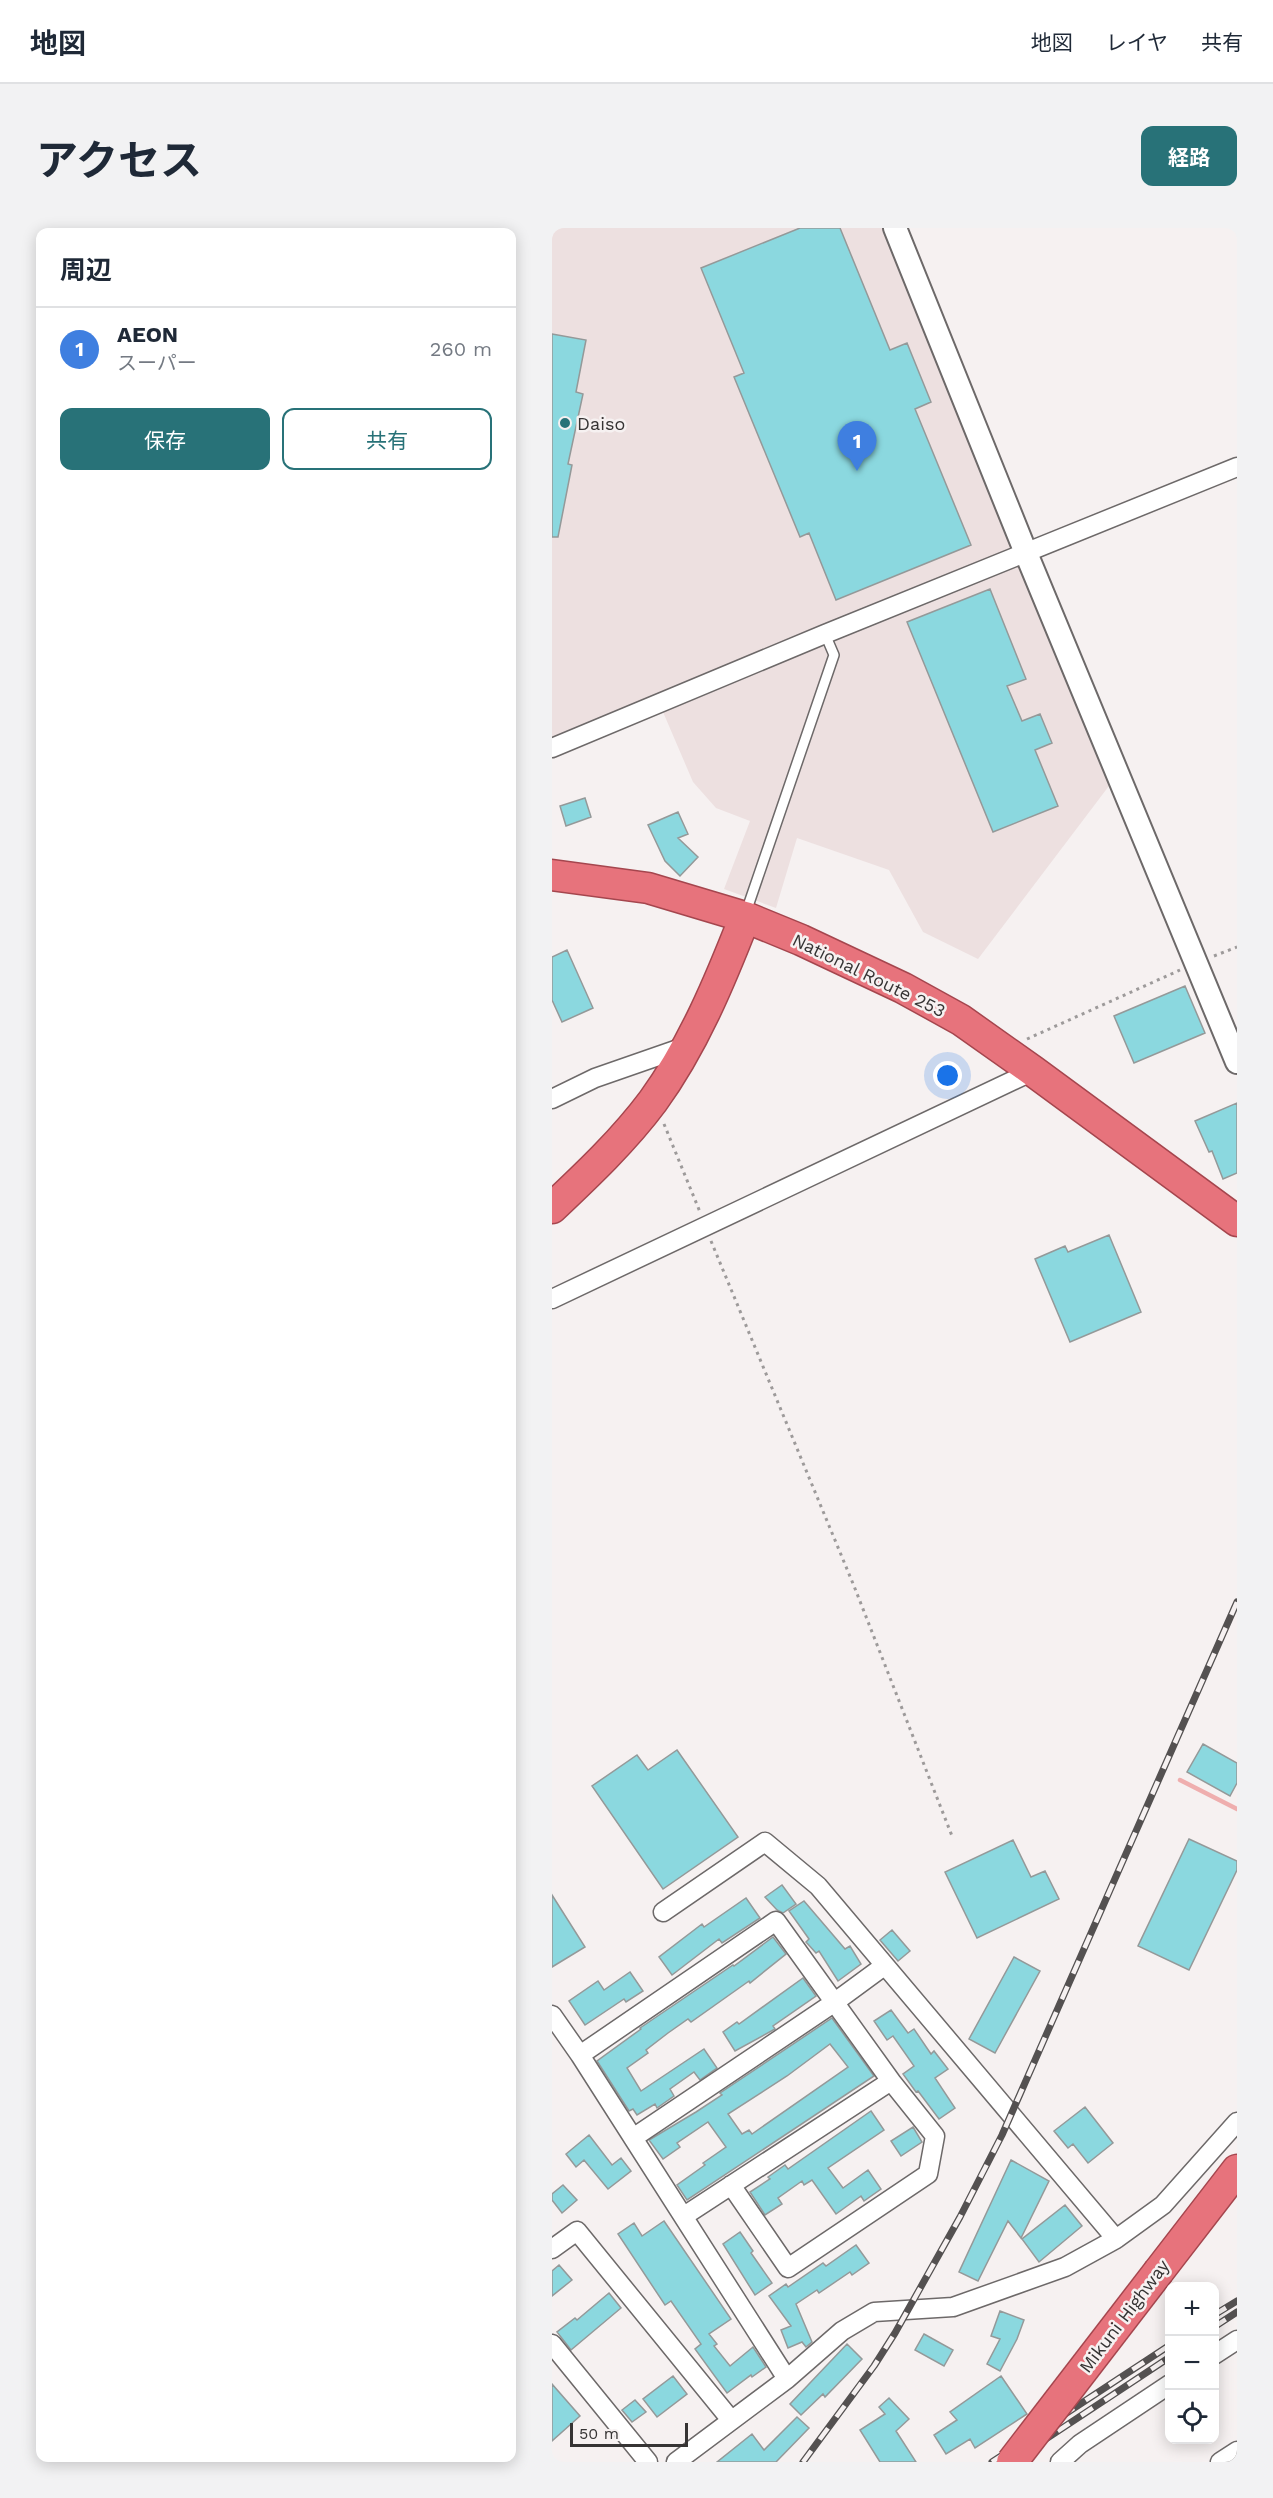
<!DOCTYPE html>
<html lang="ja">
<meta charset="utf-8">
<style>
body{margin:0;font-family:"Work Sans","Noto Sans JP",sans-serif;background:#f2f2f3;color:#1f2937}
.controls{position:absolute;right:18px;bottom:18px;display:grid;overflow:hidden;border-radius:12px;box-shadow:0 3px 15px #0003}
.controls button{width:54px;height:54px;display:grid;place-items:center;padding:0;border:0;border-bottom:2px solid #e0e1e3;background:#fff;color:#1f2937;font:30px sans-serif}
.scale{position:absolute;left:18px;bottom:15px;width:118px;box-sizing:border-box;padding-left:6px;border:3px solid #363434;border-top:0;font-size:16px;line-height:21px;white-space:nowrap;color:#363434;-webkit-text-stroke:4px #f6f1f1;paint-order:stroke}
.you{position:absolute;left:396px;top:848px;width:21px;height:21px;margin:-15px;border:4px solid #fff;border-radius:50%;background:#1a73e8;box-shadow:0 0 0 9px #1a73e833}
.badge{display:grid;place-items:center;width:39px;height:39px;border-radius:50%;background:#287278;color:#fff;font-size:20px;font-weight:700}
.pin{position:absolute;translate:-50% -50px;filter:drop-shadow(0 2px 3px #0008)}
.pin::after{content:'';position:absolute;top:32px;width:21px;height:18px;background:inherit;clip-path:polygon(0 0,100% 0,50% 100%)}
.list{margin:0;padding:0;list-style:none}
h2{display:flex;justify-content:space-between;align-items:center;height:78px;margin:0;padding:0 24px;font-size:26px}
h2 small{font-size:20px;font-weight:400;color:#747a83}
.list li{display:grid;grid-template-columns:39px 1fr auto;gap:18px;align-items:center;box-sizing:border-box;height:84px;padding:0 24px;border-top:2px solid #e0e1e3}
.list b{display:block;font-size:22px;white-space:nowrap}
.list p{margin:0;font-size:20px;white-space:nowrap;color:#747a83}
.list em{font-size:20px;font-style:normal;color:#747a83}
.actions{display:flex;gap:12px;padding:18px 24px}
.actions a{flex:1;padding:14px 0;border:2px solid #287278;border-radius:12px;text-align:center;font-size:21px;color:#287278}
.actions .main{background:#287278;color:#fff}
.icon{flex:none;width:33px;height:33px;fill:none;stroke:currentColor;stroke-width:2;stroke-linecap:round;stroke-linejoin:round}
.map{position:relative;flex:none;width:685px;height:2234px;overflow:hidden;border-radius:12px}
header{display:flex;align-items:center;gap:36px;box-sizing:border-box;height:84px;padding:0 30px;background:#fff;border-bottom:2px solid #e0e1e3}
header strong{font-size:28px}
nav{display:flex;gap:33px;margin-inline-start:auto;font-size:21px}
.intro{display:flex;align-items:center;justify-content:space-between;box-sizing:border-box;height:144px;padding:0 36px}
h1{margin:0;font-size:42px}
.button{padding:15px 27px;border-radius:12px;background:#287278;color:#fff;font-size:21px;font-weight:700}
main{display:flex;gap:36px;padding:0 36px}
aside{flex:1;background:#fff;border-radius:12px;box-shadow:0 3px 15px #0003}
.map>svg:first-child{display:block}
.built{fill:#ede0e0}
.lines{fill:none;stroke-linecap:round;stroke-linejoin:round}
.stream{stroke:#efaeae;stroke-width:4.5}
.building{fill:#8bd8df;stroke:#949999;stroke-width:1.5;fill-rule:evenodd}
.service-casing{stroke:#6d6969;stroke-width:12}
.minor-casing{stroke:#6d6969;stroke-width:21}
.tertiary-casing{stroke:#6d6969;stroke-width:26}
.trunk-casing{stroke:#a5464e;stroke-width:33}
.path{stroke:#9d9a9a;stroke-width:3;stroke-dasharray:3 4.5;stroke-linecap:butt}
.service{stroke:#fff;stroke-width:9}
.minor{stroke:#fff;stroke-width:18}
.tertiary{stroke:#fff;stroke-width:22}
.trunk{stroke:#e7737c;stroke-width:30}
.rail-casing{stroke:#545151;stroke-width:7}
.rail{stroke:#f6f1f1;stroke-width:4.5;stroke-dasharray:14;stroke-linecap:butt}
.trunk-bridge-casing{stroke:#a5464e;stroke-width:33;stroke-linecap:butt}
.trunk-bridge{stroke:#e7737c;stroke-width:30}
.poi-dot{fill:#287278;stroke:#f6f1f1;stroke-width:2}
.labels{text-anchor:middle;dominant-baseline:central;stroke-width:5;stroke-linejoin:round;paint-order:stroke}
.poi-label{font-size:18px;fill:#363434;stroke:#f6f1f1;text-anchor:start}
.street-label{font-size:18px;fill:#363434;stroke:#f6f1f1}
</style>
<header>
<strong>地図</strong>
<nav><a>地図</a><a>レイヤ</a><a>共有</a></nav>
</header>
<div class="intro"><h1>アクセス</h1><a class="button">経路</a></div>
<main>
<aside>
<h2>周辺<small></small></h2>
<ul class="list">
<li><span class="badge" style="background:#3f7fe0">1</span><div><b>AEON</b><p>スーパー</p></div><em>260 m</em></li>
</ul>
<div class="actions"><a class="main">保存</a><a>共有</a></div>
</aside>
<div class="map">
<svg width="685" height="2234" viewBox="0 0 685 2234">
<rect width="100%" height="100%" fill="#f6f1f1"/>
<path class="built" d="M0,0h343l223,546 -140,185 -55,-27 -34,-62 -92,-32 -21,70 -52,-19 26,-68 -34,-13 -23,-26 -30,-70 147,-71 -258,107z"/>
<g class="lines">
<path class="stream" d="M628,1552l57,29"/>
</g>
<path class="building" d="M248,0h40l50,122 17,-7 24,59 -16,7 56,136 -135,55 -27,-67 -9,4 -66,-160 10,-4 -43,-105z
M0,106l34,6 -10,52 7,2 -15,70 4,1 -14,72h-6z
M438,361l36,90 -19,7 15,35 18,-7 12,29 -17,7 23,56 -65,26 -86,-210z
M33,570l6,19 -25,9 -6,-20z
M126,584l10,22 -10,4 20,19 -18,19 -15,-15 -17,-36z
M15,722l26,58 -31,14 -10,-22v-43z
M633,758l20,47 -71,30 -20,-47z
M685,875v70l-14,6 -11,-28 -3,1 -14,-31z
M557,1007l32,77 -71,30 -35,-83 30,-13 3,6z
M651,1516l34,19v20l-7,13 -43,-24z
M125,1522l61,87 -75,52 -71,-103 45,-31 11,15z
M637,1611l48,22v9l-48,100 -51,-24z
M461,1612l18,37 14,-6 14,28 -82,39 -32,-66z
M230,1657l14,19 -13,9 -6,-3 -12,-13z
M0,1667l33,52 -33,20z
M194,1670l14,20 -38,25 -3,-4 -47,36 -13,-18 43,-33 2,3z
M252,1673l41,48 5,-3 11,18 -23,17 -19,-30 -3,2 -10,-11 3,-3 -20,-28z
M340,1702l18,21 -12,10 -18,-21z
M221,1709l13,17 -36,29 -1,-2 -58,41 -3,-3 -20,14 -22,17 2,3 -21,15 14,23 63,-42 13,19 -17,12 -6,-8 -24,17 4,7 -17,12 -2,-4 -18,11 -4,-6 -4,2 -32,-50 44,-32 -1,-1 93,-63 1,1z
M462,1729l26,14 -45,82 -26,-14z
M78,1744l13,19 -17,11 -2,-3 -39,26 -16,-24 29,-20 6,9z
M251,1750l13,18 -43,30 2,3 -40,22 -12,-19 14,-10 2,2z
M339,1782l17,23 6,-4 17,25 3,-3 14,18 -13,9 20,30 -16,11 -21,-28 -2,1 -13,-18 11,-8 -21,-30 -6,4 -13,-19z
M280,1790l42,58 -187,124 -10,-15 28,-20 -2,-2 23,-16 -18,-25 -31,21 3,4 -17,12 -14,-19 47,-28 26,-17 -2,-2zM278,1816l18,23 -96,67 -3,-4 -7,4 -14,-20 59,-38z
M533,1879l28,36 -25,20 -15,-19 -5,4 -14,-17z
M319,1883l13,19 -56,38 15,20 25,-18 13,19 -17,12 -3,-5 -25,18 -24,-34 -8,5 -2,-4 -24,17 4,6 -17,11 -15,-23 20,-13 -2,-2 17,-12 3,4z
M361,1899l9,15 -21,14 -10,-15z
M37,1907l23,30 9,-7 10,13 -23,18 -24,-29 -8,7 -10,-13z
M459,1932l38,21 -28,57 -13,-17 -30,60 -19,-9z
M11,1957l14,15 -15,13 -10,-13v-6z
M513,1977l17,21 -43,36 -17,-23z
M112,1993l67,98 -22,15 8,10 -3,2 16,20 23,-19 13,20 -14,10 -1,-2 -24,18 -32,-44 6,-5 -30,-43 -6,4 -47,-71 16,-11 8,13z
M188,2004l13,19 -2,2 21,30 -17,12 -32,-51z
M304,2017l13,18 -17,12 -2,-3 -31,21 -2,-3 -21,14 16,38 -6,5 -4,-5 -14,6 -7,-18 10,-4 -22,-30 17,-12 2,3 35,-24 3,3z
M7,2037l13,15 -20,16v-25z
M57,2065l12,15 -50,42 -14,-18 18,-14 2,2z
M448,2083l24,9 -7,19 -17,32 -13,-7 13,-25 -9,-3z
M372,2106l29,16 -9,16 -29,-16z
M295,2116l15,15 -37,38 -2,-3 -22,21 -11,-11z
M121,2148l14,18 -30,23 -14,-18z
M449,2148l26,38 -52,34 -5,-9 -24,15 -12,-19 23,-15 -7,-8z
M0,2156l28,32 -28,25z
M337,2170l20,21 -13,12 20,31h-36l-20,-32 25,-16 -6,-7z
M83,2172l11,12 -14,10 -10,-12z
M245,2189l12,11 -33,34h-59l35,-28 12,16z"/>
<g class="lines">
<g class="service-casing">
<path id="service" d="M194,684l88,-257 -9,-21"/>
</g>
<g class="minor-casing">
<path id="minor" d="M0,520l273,-114 412,-167
M0,871l43,-21 92,-32
M0,1071l481,-228
M111,1684l102,-70 53,44 298,353
M0,1787l28,40
M81,1910l202,-136 49,-36
M179,1957l57,83 140,-94 7,-38 -44,-55
M132,1988l207,-135 -115,-160 -196,134 207,324
M0,2021l25,-18 154,189
M0,2116l96,118
M662,2127l23,-15
M124,2234l111,-83 55,-48 32,-19 79,-5 112,-40 51,-28 47,-34 74,-83
M508,2234l20,-18 90,-60
M668,2234l17,-11"/>
</g>
<g class="tertiary-casing">
<path id="tertiary" d="M343,0l131,325 211,509"/>
</g>
<g class="trunk-casing">
<path id="trunk" d="M0,647l96,13 97,29 56,23 102,48 58,32 72,51 204,150
M0,980c35,-33 72,-68 101,-107 40,-55 67,-120 92,-184
M607,2043l78,-101"/>
</g>
<path class="path" d="M662,728l23,-9
M475,811l153,-69
M112,896l36,88
M159,1013l143,345 98,250"/>
<use href="#service" class="service"/>
<use href="#minor" class="minor"/>
<use href="#tertiary" class="tertiary"/>
<use href="#trunk" class="trunk"/>
<g class="rail-casing">
<path id="rail" d="M662,2087l23,-14
M662,2099l23,-15
M251,2234l71,-96 21,-33 65,-116 42,-82 235,-533
M440,2234l178,-117
M459,2234l159,-105"/>
</g>
<use href="#rail" class="rail"/>
<g class="trunk-bridge-casing">
<path id="trunk-bridge" d="M460,2234l147,-191"/>
</g>
<use href="#trunk-bridge" class="trunk-bridge"/>
</g>
<circle class="poi-dot" cx="13" cy="195" r="6"/>
<g class="labels">
<g class="poi-label">
<text x="25" y="195">Daiso</text>
</g>
<g class="street-label">
<text transform="translate(317 747) rotate(26)">National Route 253</text>
<text transform="translate(572 2088) rotate(-53)">Mikuni Highway</text>
</g>
</g>
</svg>
<div class="controls">
<button>+</button>
<button>−</button>
<button><svg class="icon" aria-label="locate" viewBox="0 0 24 24"><circle cx="12" cy="12" r="6"/><path d="M12 2v4M12 18v4M2 12h4M18 12h4"/></svg></button>
</div>
<div class="scale">50 m</div>
<div class="you"></div>
<div class="pin badge" style="left:305px;top:243px;background:#3f7fe0">1</div>
</div>
</main>
